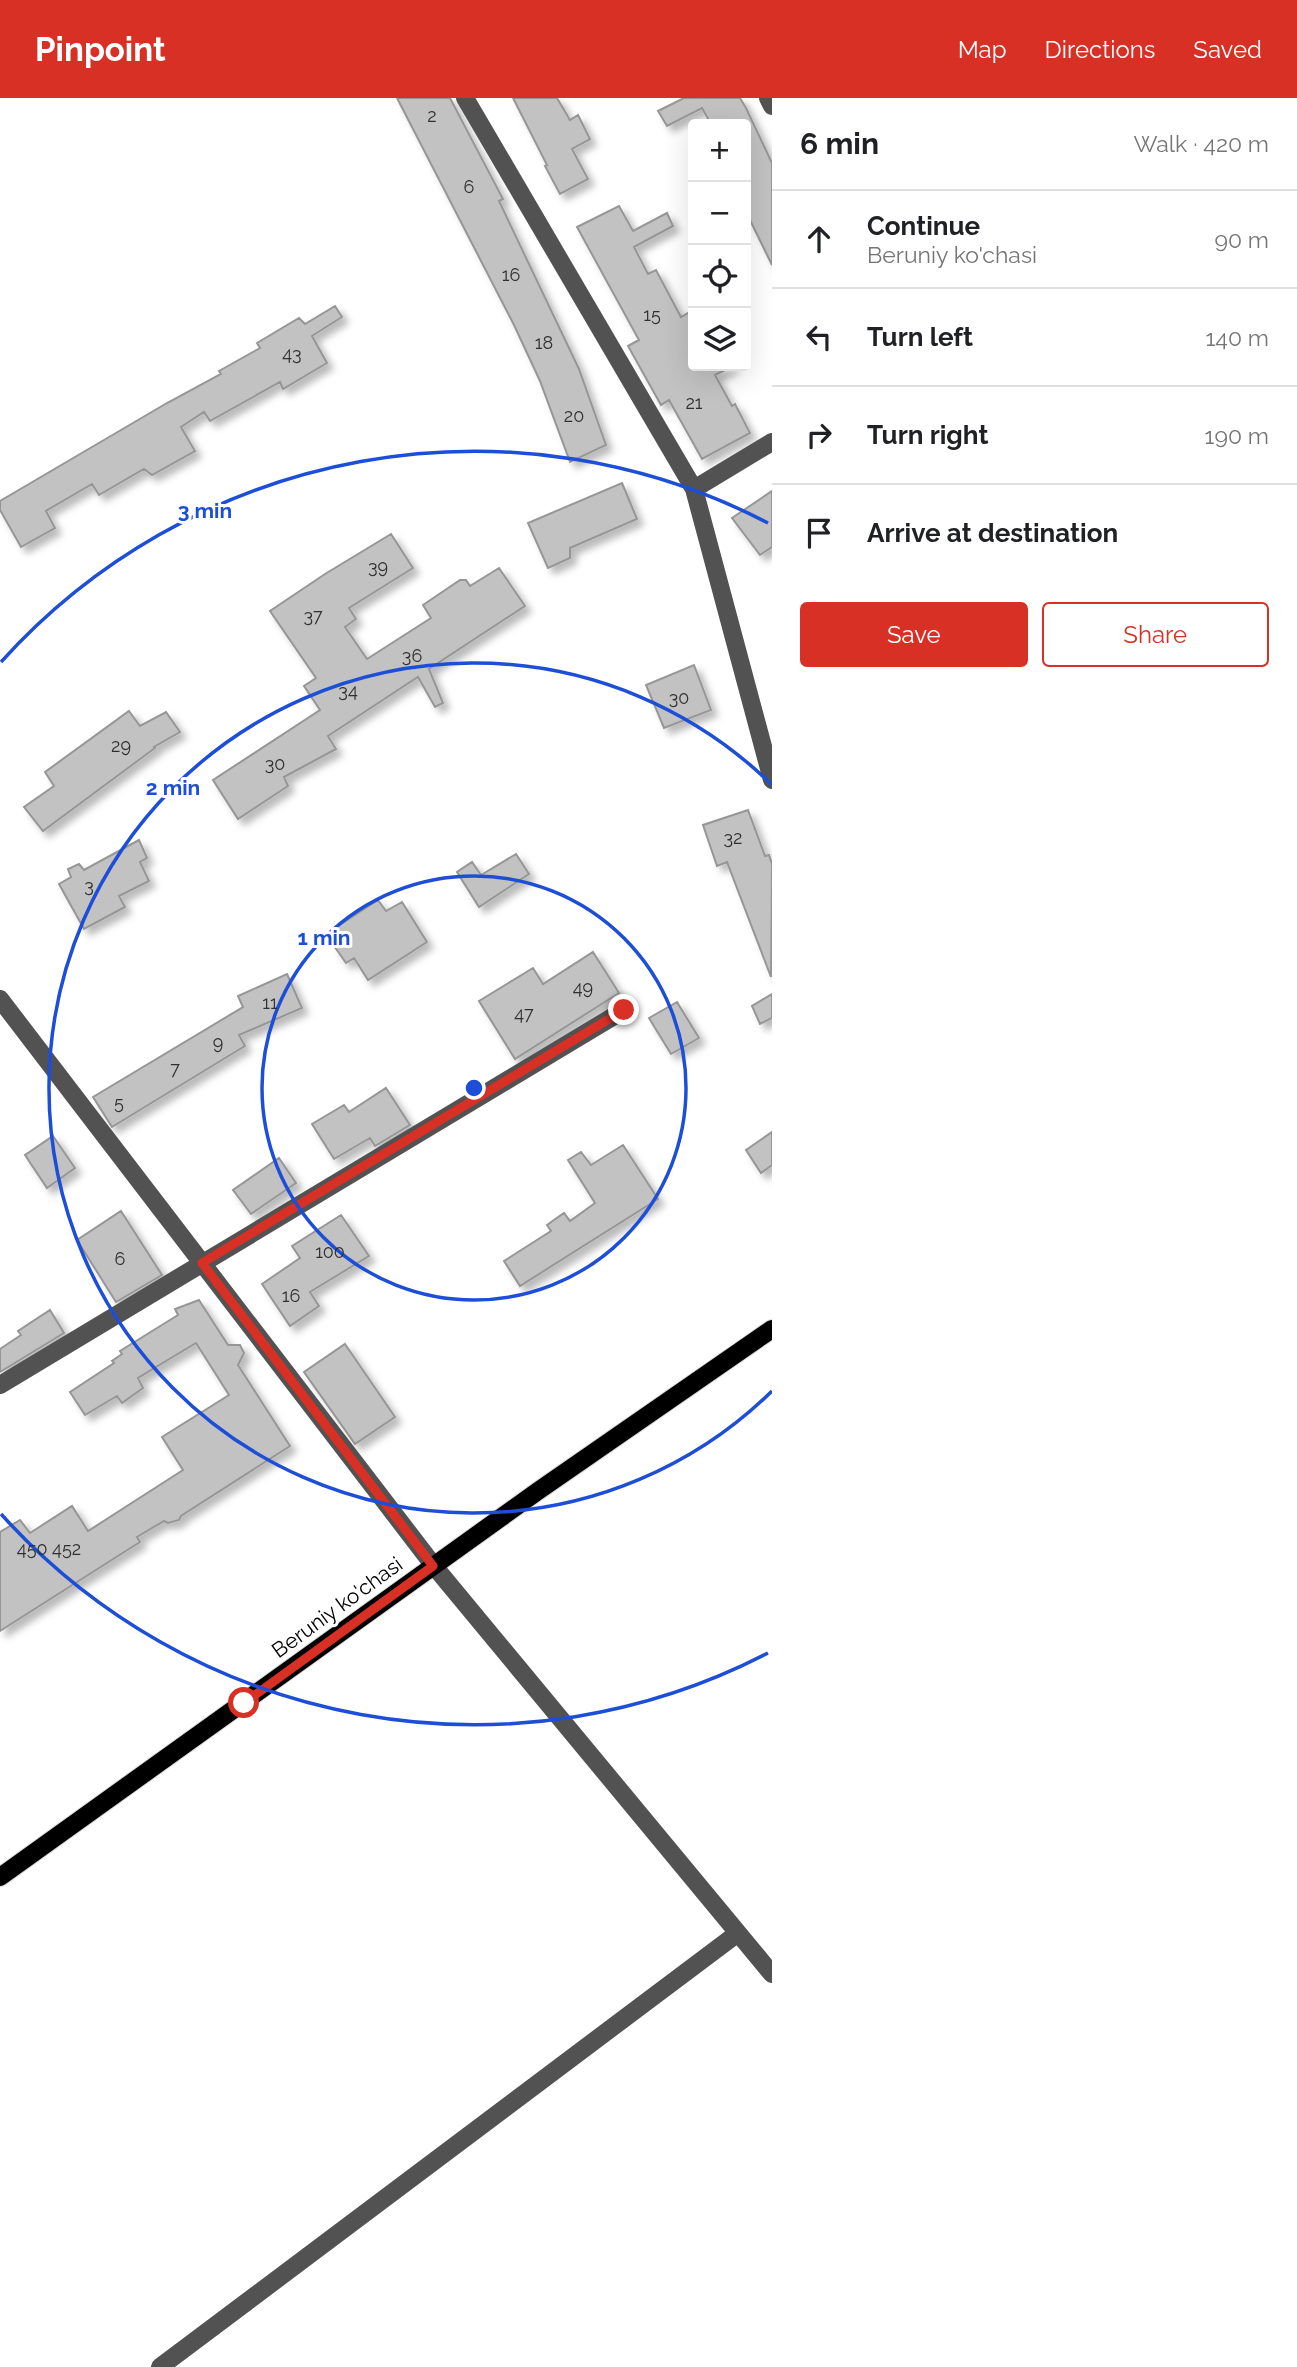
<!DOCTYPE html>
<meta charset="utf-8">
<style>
body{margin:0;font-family:Raleway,sans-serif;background:#f2f2f2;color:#202124}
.controls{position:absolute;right:21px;top:21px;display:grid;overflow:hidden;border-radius:7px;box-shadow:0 7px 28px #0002}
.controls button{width:63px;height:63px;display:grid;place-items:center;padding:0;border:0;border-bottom:2px solid #e0e0e0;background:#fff;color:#202124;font:35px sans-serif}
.stop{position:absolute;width:21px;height:21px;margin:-16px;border:5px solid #d93025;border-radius:50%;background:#fff}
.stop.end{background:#d93025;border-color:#fff;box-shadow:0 2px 7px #0008}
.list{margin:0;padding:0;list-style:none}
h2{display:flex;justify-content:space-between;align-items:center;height:91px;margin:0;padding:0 28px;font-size:30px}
h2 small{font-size:23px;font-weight:400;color:#757577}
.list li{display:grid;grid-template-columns:46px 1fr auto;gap:21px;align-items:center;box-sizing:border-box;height:98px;padding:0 28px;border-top:2px solid #e0e0e0}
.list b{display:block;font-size:26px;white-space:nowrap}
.list p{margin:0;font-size:23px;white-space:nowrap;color:#757577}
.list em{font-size:23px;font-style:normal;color:#757577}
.actions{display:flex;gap:14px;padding:21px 28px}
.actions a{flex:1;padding:16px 0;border:2px solid #d93025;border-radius:7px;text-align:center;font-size:24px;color:#d93025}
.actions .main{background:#d93025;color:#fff}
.icon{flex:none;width:38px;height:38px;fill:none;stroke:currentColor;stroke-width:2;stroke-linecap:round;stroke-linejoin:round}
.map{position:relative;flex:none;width:772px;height:2269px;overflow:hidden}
header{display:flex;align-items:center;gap:42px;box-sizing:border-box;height:98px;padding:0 35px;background:#d93025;color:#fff}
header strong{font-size:33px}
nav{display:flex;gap:38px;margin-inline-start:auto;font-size:24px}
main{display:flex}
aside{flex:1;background:#fff}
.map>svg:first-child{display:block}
.building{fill:#c2c2c2;stroke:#969696;stroke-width:2;filter:url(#shadow)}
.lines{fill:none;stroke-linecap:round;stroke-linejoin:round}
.major-casing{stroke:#dbdbdb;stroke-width:20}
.minor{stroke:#525252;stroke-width:18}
.major{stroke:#000;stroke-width:18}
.route{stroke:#d93025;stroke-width:9}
.ring{fill:none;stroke:#1d4ed8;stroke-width:3.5}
.labels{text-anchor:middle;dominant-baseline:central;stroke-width:6;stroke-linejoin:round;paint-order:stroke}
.number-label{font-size:18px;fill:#303030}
.street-label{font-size:21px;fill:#000;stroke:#fff}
.centre{fill:#1d4ed8;stroke:#fff;stroke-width:3.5}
.ring-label{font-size:21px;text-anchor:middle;font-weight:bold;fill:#1d4ed8;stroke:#fff;stroke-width:6;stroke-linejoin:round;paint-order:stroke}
</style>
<header>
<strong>Pinpoint</strong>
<nav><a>Map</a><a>Directions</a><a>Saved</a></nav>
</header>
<main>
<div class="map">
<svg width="772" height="2269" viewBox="0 0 772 2269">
<defs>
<filter id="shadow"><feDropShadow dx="6" dy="6" stdDeviation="3.5" flood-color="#0004"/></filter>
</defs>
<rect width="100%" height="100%" fill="#fff"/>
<path class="building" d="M397,0h53l53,101 -4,2 80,168 27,76 -36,17 -30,-81 -26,-56z
M513,0h44l13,22 8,-5 12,24 -18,10 16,30 -28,15 -15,-28 2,-1z
M684,0h56l6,10 26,55v102l-26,-53v-88h-35l-9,-16 -35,18 -9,-15z
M619,108l14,25 34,-18 6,13 -39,21 14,27 8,-4 25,47 12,-7v56h40l-18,9 17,31 3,-2 15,29 -48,26 -33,-59 -8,5 -33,-59 11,-6 -62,-113z
M335,208l7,11 -30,19 15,27 -44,26 -3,-7 -70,39 -6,-9 -23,15 14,24 -43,24 -8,-6 -45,26 -7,-11 -46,27 9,17 -34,19 -21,-37v-9l167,-98 54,-29 -2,-3 41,-23 -3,-5 42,-25 6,6z
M622,385l15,36 -67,29v10l-22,10 -20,-45z
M772,393v56l-12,8 -28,-37z
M391,436l22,34 -64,40 7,11 -11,8 22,32 64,-41 -8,-13 37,-25h6l4,6 29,-18 26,38 -96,63 14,34 -8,4 -17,-30 -90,59 8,13 -52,28 4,9 -50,33 -25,-39 107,-70 -16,-24 12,-8 -46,-67 55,-37z
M694,567l17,45 -47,18 -18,-43z
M129,613l11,15 26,-14 14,20 -26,15 1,1 -112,83 -19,-24 30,-21 -9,-14z
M748,712l17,46 4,-1 3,9 -1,113 -44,-115 -10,4 -14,-41z
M139,742l8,18 -7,4 9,19 -30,15 6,11 -41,22 -25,-45 12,-7 -3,-8 11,-5 5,6z
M516,756l13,20 -50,33 -22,-35 15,-10 9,13z
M378,802l8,11 16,-9 25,40 -59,38 -14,-22 -8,5 -12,-17 6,-5 -8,-11z
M593,854l26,41 -104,66 -36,-58 54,-33 10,16z
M287,876l15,34 -63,27 6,11 -133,81 -19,-30 150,-90 -5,-11z
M772,896v24l-12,6 -8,-18z
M677,904l22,36 -28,16 -22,-36z
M386,990l24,37 -35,21 -5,-8 -36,21 -22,-35 32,-19 5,7z
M772,1034v33l-11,8 -15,-23z
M53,1038l22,32 -28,20 -22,-33z
M623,1047l35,54 -138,87 -16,-25 47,-30 -4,-6 17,-12 6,8 25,-18 -27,-43 13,-8 10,13z
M279,1060l17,25 -45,31 -18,-24z
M121,1113l41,64 -46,27 -39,-62z
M341,1117l28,41 -59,36 9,14 -29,20 -28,-42 38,-26 -8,-12z
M199,1202l29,45h12l4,8 -6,12 52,81 -109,70 -2,4 -11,3 -4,-2 -27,16 3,5 -140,89v-99l20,-12 10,13 42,-27 16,25 95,-61 -21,-33 67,-42 -33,-52 -58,35 5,10 -21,15 -5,-7 -32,19 -15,-23 44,-29 -2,-2 10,-7 -2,-3 58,-36 -3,-6z
M50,1212l14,23 -64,39v-23l21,-14 -3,-4z
M345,1246l50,73 -40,27 -51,-72z"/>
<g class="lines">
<g class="major-casing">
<path id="major" d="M0,1779l538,-386 234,-162"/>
</g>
<path class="minor" d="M465,0l229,391 78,291
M768,0l4,8
M694,391l78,-47
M0,901l434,567 338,408
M0,1287l624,-375
M160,2269l578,-434"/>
<use href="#major" class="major"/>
</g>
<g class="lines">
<path class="route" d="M244,1605l189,-137 -231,-303 422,-253"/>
</g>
<g class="ring">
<circle cx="474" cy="990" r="212"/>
<path d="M772 1293A425 425 0 1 1 772 687"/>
<path d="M768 1555A637 637 0 0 1 1 1416M1 564A637 637 0 0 1 768 425"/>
</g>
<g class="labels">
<g class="number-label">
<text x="432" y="17">2</text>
<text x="469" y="88">6</text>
<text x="511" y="176">16</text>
<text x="652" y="216">15</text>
<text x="544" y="244">18</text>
<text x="292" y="255">43</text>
<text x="694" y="304">21</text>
<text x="574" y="317">20</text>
<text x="378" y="468">39</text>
<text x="313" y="517">37</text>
<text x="412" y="557">36</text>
<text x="348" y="592">34</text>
<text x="679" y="599">30</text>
<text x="121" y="647">29</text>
<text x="275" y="665">30</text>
<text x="733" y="739">32</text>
<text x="89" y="787">3</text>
<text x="583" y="889">49</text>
<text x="270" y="904">11</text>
<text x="524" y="915">47</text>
<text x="218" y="944">9</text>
<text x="175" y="970">7</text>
<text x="119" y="1004">5</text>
<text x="330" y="1153">100</text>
<text x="120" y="1160">6</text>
<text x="291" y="1197">16</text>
<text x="49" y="1450">450 452</text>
</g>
<g class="street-label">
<text transform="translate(337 1509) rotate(-36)">Beruniy ko'chasi</text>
</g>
</g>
<circle cx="474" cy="990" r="10" class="centre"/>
<g class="ring-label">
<text x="205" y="420">3 min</text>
<text x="173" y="697">2 min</text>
<text x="324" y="847">1 min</text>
</g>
</svg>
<div class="controls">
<button>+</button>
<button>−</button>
<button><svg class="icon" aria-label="locate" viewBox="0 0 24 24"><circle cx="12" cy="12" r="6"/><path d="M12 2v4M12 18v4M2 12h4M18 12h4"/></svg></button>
<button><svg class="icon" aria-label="layers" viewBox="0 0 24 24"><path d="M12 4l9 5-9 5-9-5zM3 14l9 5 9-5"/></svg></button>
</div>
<div class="stop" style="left:244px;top:1605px"></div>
<div class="stop end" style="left:624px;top:912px"></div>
</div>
<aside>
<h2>6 min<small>Walk · 420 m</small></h2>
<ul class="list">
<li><svg class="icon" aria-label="ahead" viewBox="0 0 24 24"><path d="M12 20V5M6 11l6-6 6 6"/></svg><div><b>Continue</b><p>Beruniy ko'chasi</p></div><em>90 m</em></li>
<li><svg class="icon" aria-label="left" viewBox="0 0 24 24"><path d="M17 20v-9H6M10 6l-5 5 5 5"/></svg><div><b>Turn left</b></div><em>140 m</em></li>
<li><svg class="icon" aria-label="right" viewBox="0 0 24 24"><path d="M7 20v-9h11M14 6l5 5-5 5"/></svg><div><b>Turn right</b></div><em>190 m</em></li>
<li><svg class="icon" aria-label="arrive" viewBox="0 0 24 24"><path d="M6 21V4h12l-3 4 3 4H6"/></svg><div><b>Arrive at destination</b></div></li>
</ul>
<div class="actions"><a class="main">Save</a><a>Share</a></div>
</aside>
</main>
